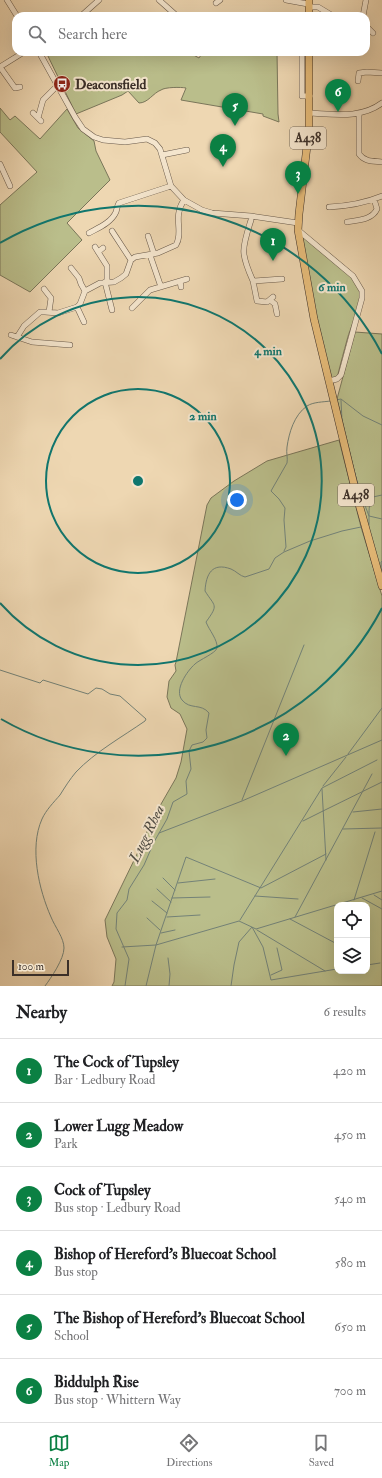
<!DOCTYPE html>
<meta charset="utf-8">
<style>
body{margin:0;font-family:"IM FELL Double Pica",serif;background:#f6f6f6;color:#202124}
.controls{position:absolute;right:12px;bottom:12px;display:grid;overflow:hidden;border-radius:8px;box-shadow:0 4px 16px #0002}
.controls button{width:36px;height:36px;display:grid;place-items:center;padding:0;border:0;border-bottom:1px solid #e0e0e0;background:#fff;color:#202124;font:20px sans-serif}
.scale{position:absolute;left:12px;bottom:10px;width:57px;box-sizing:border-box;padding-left:4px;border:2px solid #3b2f28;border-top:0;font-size:11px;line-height:14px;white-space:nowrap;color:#3b2f28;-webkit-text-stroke:3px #f4e5cd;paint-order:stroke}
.you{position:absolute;left:237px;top:500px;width:14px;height:14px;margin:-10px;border:3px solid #fff;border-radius:50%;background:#1a73e8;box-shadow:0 0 0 6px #1a73e833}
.badge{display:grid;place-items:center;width:26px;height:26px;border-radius:50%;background:#0b8043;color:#fff;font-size:13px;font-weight:700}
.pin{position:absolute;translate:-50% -33px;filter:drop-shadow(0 1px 2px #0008)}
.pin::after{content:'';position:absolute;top:21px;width:14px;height:12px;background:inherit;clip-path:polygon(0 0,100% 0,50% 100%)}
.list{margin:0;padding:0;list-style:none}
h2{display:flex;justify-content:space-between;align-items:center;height:52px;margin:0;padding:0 16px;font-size:17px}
h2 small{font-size:13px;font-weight:400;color:#757577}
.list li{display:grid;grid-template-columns:26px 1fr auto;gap:12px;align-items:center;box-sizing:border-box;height:64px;padding:0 16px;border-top:1px solid #e0e0e0}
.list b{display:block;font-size:15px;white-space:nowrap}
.list p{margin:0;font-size:13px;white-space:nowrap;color:#757577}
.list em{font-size:13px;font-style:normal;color:#757577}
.icon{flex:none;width:22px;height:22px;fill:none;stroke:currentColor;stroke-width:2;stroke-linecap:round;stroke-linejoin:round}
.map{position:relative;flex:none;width:382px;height:986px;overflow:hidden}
.search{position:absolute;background:#fff;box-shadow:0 4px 16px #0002;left:12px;right:12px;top:12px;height:44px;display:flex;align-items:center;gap:10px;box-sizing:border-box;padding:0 14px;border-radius:12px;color:#757577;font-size:15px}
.sheet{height:436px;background:#fff}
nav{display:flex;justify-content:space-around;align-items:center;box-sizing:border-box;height:56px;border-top:1px solid #e0e0e0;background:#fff;font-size:11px;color:#757577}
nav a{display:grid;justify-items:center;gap:2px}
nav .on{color:#0b8043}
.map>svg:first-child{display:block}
.green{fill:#babe8b;stroke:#7a765a;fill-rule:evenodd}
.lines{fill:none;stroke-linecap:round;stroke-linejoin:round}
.stream{stroke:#738278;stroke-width:1}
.minor-casing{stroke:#68594a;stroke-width:6}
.highway-casing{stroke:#3b2f28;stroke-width:8}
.minor{stroke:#f4e5cd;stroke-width:5}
.highway{stroke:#e7bc79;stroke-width:7}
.ring{fill:none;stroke:#0f766e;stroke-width:2}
.labels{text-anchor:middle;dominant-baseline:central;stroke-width:4;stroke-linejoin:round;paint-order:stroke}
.shield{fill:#f4e5cd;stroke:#72665a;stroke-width:1}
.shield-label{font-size:13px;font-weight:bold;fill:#3b2f28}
.poi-label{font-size:14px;font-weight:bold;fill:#3b2f28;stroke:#f4e5cd;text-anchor:start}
.water-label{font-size:15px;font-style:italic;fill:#4e4b43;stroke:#f4e5cd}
.centre{fill:#0f766e;stroke:#f4e5cd;stroke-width:2}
.ring-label{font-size:12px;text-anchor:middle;font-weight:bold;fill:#0f766e;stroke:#f4e5cd;stroke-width:4;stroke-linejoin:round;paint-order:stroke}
</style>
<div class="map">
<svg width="382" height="986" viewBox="0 0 382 986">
<rect width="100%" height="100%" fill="#eed7b2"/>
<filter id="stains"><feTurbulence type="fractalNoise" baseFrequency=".005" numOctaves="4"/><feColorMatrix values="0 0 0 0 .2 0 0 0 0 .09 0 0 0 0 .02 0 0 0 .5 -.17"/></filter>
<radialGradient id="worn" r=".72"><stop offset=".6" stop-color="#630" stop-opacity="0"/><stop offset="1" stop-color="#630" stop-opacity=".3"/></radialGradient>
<path class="green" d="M46,52h24l4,4 3,-4h39l1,3 6,-3h65l11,6 4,-6h74l1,62 1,8 -16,-6v-2l-82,-14 5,-12c-5,-1 -21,-1 -25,2 -8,3 -13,13 -22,13l-11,-12 -6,4 -46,19z
M0,108l10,12 5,-4 25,23 27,-30 11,19 16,13 2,10 14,29 -43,43 15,17 -52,52 -30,-17v-70l37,-33 -37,-40z
M302,236l48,39c4,5 8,10 10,16 3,13 -10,36 -13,49 -3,11 -6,22 -9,34l-2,4h-5l-17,-72z
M355,332l27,2v243l-13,-45 -32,-133z
M339,440l22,87 21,69v390h-270l2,-4 2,-23 -9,-22 -2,-17 34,-70 14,-32 23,-40 5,-16 6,-33 -7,-15 -9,-6 -4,-11 2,-16 7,-10 -1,-6 1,-3 31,-157 4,-7 23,-17 33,-20zM337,905h30v66h-30z"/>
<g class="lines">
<path class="stream" d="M336,400l5,-1 22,17 19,9
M341,400l1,21
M352,463l9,32 8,21v9
M382,495l-9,2c-4,7 -4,11 -4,19l13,3
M284,551l2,-4 -2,-27 1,-12 -6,-9 -8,-8 16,-28c1,-5 -1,-10 0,-16 2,-14 7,-32 20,-41 6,-4 16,-4 24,-5
M381,571v-9l1,-1
M0,670l40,13 3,-3 45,14 8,-6 6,1 8,5 10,2 26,23 -1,2c-23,16 -50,31 -69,51 -6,7 -11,15 -16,23 -6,7 -14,15 -18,24 -13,29 -3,71 9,98 4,10 13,21 13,31 0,11 -13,30 -19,38
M348,754l34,-46
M323,786l23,-29
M322,789l4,71
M242,800l62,-155
M323,811l59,-29
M353,812l29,-3
M303,821l20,-10
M343,829l39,-1
M159,833l83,-32 140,-61
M163,878l12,12
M178,883l37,-4
M157,889l14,13
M374,895l8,5
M255,896l43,3
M172,898l38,-1
M362,898l20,11
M354,900l21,-68
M152,901l15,12
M167,917l33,-2
M295,917l77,-143
M147,918l13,12
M290,919l47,25
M240,920l82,-132 55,-28
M367,922l2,1
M257,930l68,41
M161,933l14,-3
M122,947l34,-2 83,-24 17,8 126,-38
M168,958l2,16 -1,12
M367,965l13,-2
M271,975l11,-5 -5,-22
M125,986l4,-27 -13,-30 1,-16 10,-13 2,-11 15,-24 10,-23 13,-23 6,-17 14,-8 -1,-13 5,-12 -2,-18 3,-6 11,-3 4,-4 -1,-8 3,-17c-8,-10 -19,-3 -27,-13 -8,-10 5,-29 13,-36 4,-4 21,-11 22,-16 1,-8 -8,-18 -11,-26 13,-18 9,-15 -1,-31 1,-17 7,-29 26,-22 5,2 9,7 14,8l24,-8 6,-11 9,-6 26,-11 32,-10 19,-4
M146,986l10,-41 30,-88 75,31 65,-34
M231,986l3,-21 5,-23 13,-15 11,20 8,33 66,-11"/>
<g class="minor-casing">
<path id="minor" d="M7,0l10,16
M159,0l18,16
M286,0l22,4
M216,3l4,-3
M309,7h9l15,9
M81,16l18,-16
M363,16l3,-16
M366,26l7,7
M39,52l36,65 8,12 11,8 9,3 22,2 22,-3 8,4 5,6 11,37 13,14 18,10 10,3 39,3 47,7
M302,52v44h8
M0,67l15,21 5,-1
M0,67l24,-15
M358,81l1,-8 8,-1 15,1
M33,113l8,8
M309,113c25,1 52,6 73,-10
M359,114v40c6,8 14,7 23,8
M38,118l5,-18 14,-14
M162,155l25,-5
M0,164l10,22
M329,207c19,-1 36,-4 53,-11
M251,220c-9,29 -11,32 2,61l29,-2
M347,222c11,-2 25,-2 30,-13l-3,-10
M298,230l55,46 9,15v7l-21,77 -4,4 -8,2
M112,231l19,29
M89,233c9,-5 22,-10 27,-21 1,-3 1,-6 3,-9l52,-17
M148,236l6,18
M95,247l12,19v16
M98,252l5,-4
M150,255l11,32
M71,268l8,10 2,6 4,7
M180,281l1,6
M253,281l4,20 10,1 6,-5
M105,282l7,28
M44,289l7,9 -2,14
M270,300l5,4 2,10
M77,307l7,15
M132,308l18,-18 37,-11
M11,335l21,7 38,3
M17,337l7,-11 16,-14h5l13,1 19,-6 3,-3 5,-13 15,-8 14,-1 7,-4 5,-4 5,-14 4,-3 23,-4 18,-8c8,-13 -4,-28 8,-45"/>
</g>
<g class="highway-casing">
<path id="highway" d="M309,0v16
M309,52v77l-10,85 -1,16 16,89 15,62 28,116 25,89"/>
</g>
<use href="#minor" class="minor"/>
<use href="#highway" class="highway"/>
</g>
<g class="ring">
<circle cx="138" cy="481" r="92"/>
<path d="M0 359A184 184 0 1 1 0 603"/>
<path d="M382 608A275 275 0 0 1 1 719M0 243A275 275 0 0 1 382 354"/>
</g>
<defs>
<g id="bus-disc" transform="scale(0.9)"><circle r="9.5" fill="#8f2418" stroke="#f4e5cd"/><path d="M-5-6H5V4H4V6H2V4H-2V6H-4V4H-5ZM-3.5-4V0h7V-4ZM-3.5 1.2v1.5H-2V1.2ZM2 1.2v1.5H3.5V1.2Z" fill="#fff"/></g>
</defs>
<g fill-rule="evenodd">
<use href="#bus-disc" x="62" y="84"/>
</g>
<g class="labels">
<g class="shield">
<rect x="290" y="127" width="36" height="22" rx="3"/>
<rect x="338" y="484" width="36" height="22" rx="3"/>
</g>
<g class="shield-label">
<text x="308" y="138">A438</text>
<text x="356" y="495">A438</text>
</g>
<g class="poi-label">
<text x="75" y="84">Deaconsfield</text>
</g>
<g class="water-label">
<text transform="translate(147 834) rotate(-64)">Lugg Rhea</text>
</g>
</g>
<circle cx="138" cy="481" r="6" class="centre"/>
<g class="ring-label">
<text x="332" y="291">6 min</text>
<text x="268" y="355">4 min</text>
<text x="203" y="420">2 min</text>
</g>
<rect width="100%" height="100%" filter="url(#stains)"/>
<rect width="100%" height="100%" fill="url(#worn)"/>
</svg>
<div class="controls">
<button><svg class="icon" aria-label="locate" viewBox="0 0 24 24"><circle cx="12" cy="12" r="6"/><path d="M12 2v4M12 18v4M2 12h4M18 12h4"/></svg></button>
<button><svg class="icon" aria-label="layers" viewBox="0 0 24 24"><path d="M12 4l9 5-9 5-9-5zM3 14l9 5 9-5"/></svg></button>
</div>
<div class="scale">100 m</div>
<div class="you"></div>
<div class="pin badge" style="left:273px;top:261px">1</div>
<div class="pin badge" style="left:286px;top:756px">2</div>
<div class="pin badge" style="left:298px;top:194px">3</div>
<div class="pin badge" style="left:223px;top:167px">4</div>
<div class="pin badge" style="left:235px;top:126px">5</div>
<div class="pin badge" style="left:338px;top:112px">6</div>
<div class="search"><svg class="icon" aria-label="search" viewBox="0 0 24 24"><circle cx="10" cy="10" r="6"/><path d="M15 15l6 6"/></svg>Search here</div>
</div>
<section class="sheet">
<h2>Nearby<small>6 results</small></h2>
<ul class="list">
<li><span class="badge">1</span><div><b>The Cock of Tupsley</b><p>Bar · Ledbury Road</p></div><em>420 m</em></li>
<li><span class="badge">2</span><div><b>Lower Lugg Meadow</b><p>Park</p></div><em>450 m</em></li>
<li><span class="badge">3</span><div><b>Cock of Tupsley</b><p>Bus stop · Ledbury Road</p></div><em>540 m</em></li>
<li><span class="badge">4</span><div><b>Bishop of Hereford's Bluecoat School</b><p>Bus stop</p></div><em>580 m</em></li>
<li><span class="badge">5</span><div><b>The Bishop of Hereford's Bluecoat School</b><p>School</p></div><em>650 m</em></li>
<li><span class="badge">6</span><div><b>Biddulph Rise</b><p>Bus stop · Whittern Way</p></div><em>700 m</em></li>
</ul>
</section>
<nav>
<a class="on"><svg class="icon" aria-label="map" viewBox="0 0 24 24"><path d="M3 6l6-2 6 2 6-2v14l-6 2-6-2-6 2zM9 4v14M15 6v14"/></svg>Map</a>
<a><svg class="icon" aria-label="directions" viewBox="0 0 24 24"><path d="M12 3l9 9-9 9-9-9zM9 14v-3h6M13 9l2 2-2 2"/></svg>Directions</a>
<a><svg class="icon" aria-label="saved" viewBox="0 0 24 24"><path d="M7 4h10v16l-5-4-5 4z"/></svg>Saved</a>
</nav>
